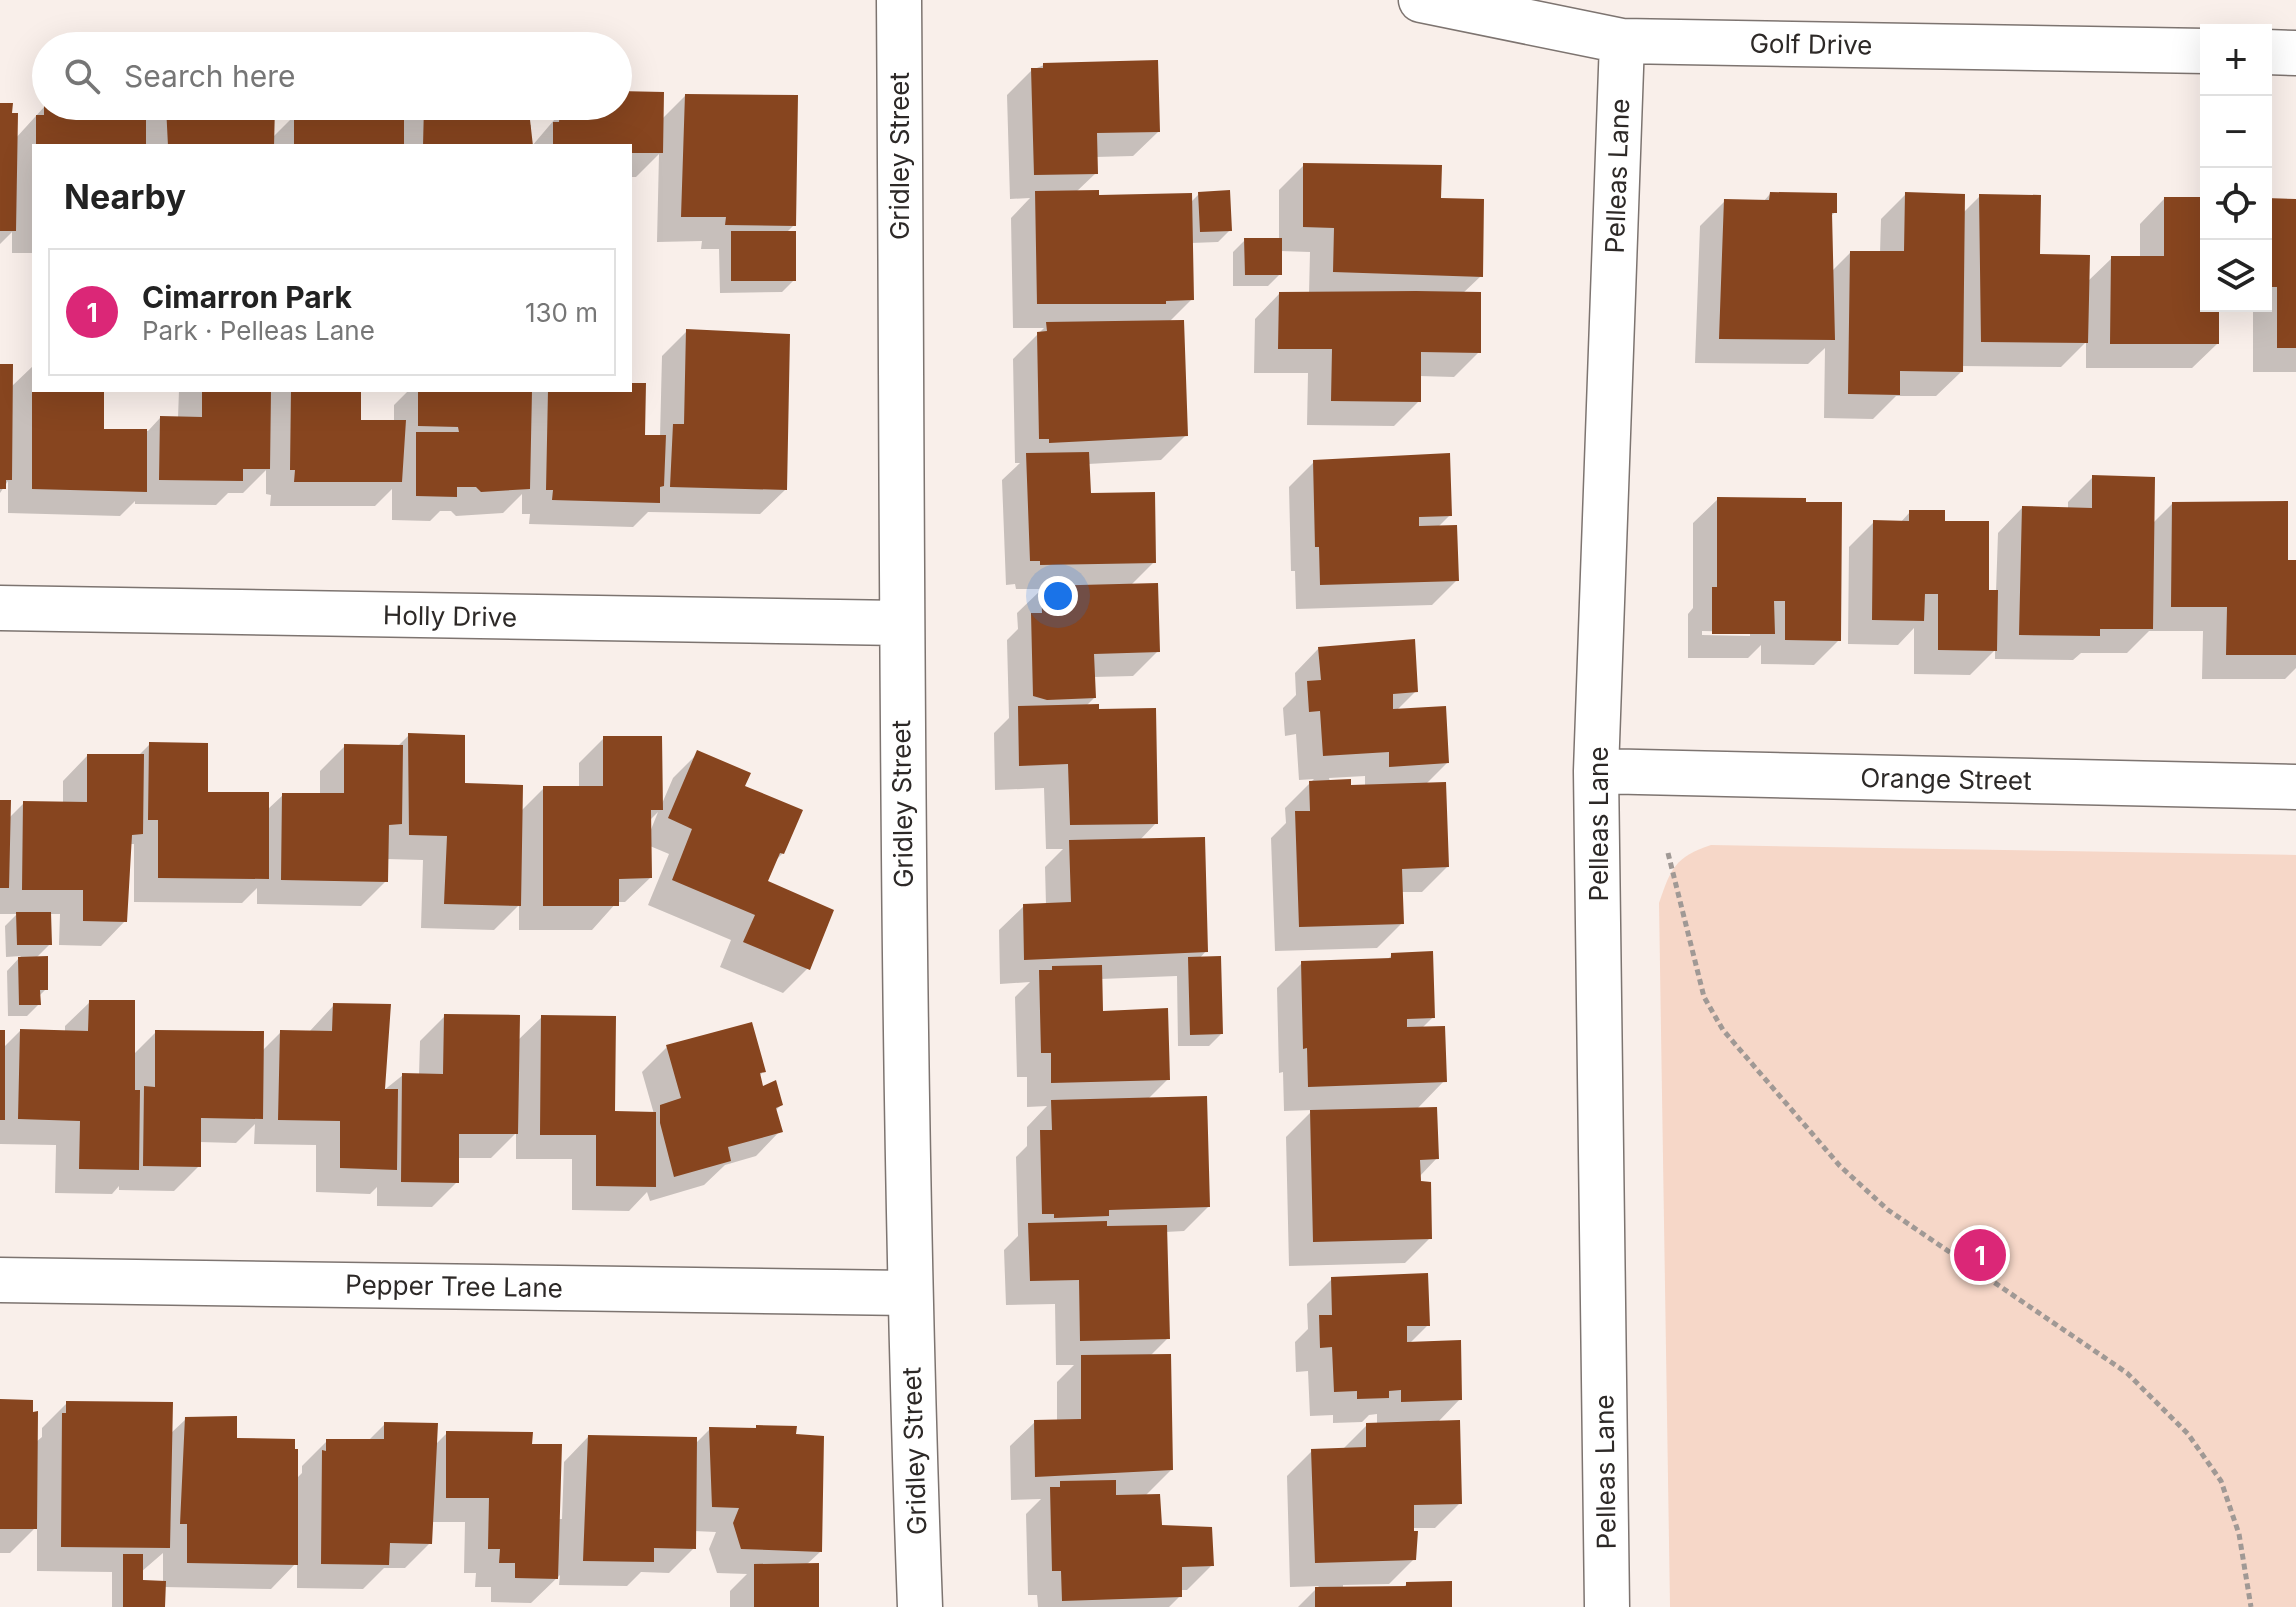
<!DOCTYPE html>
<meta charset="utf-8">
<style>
body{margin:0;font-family:Inter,sans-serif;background:#f6f6f6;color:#222}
.controls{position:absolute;right:24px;top:24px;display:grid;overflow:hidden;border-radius:0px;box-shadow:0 8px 32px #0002}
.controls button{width:72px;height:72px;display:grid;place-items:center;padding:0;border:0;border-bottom:2px solid #e0e0e0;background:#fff;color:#222;font:40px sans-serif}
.you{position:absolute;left:1058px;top:596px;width:28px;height:28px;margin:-20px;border:6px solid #fff;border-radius:50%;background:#1a73e8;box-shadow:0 0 0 12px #1a73e833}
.badge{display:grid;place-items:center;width:52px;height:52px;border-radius:50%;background:#db2777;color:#fff;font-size:26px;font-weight:700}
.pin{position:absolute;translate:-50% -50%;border:4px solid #fff;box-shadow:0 2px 8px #0006}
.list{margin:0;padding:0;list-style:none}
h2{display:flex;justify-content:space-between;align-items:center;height:104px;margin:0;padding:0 32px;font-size:34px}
h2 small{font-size:26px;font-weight:400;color:#767676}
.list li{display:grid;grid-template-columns:52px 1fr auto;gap:24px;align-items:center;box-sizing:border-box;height:128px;margin:0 16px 16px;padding:0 16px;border:2px solid #e0e0e0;border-radius:0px}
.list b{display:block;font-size:30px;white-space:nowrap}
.list p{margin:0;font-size:26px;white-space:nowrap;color:#767676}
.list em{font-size:26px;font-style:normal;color:#767676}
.icon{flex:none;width:44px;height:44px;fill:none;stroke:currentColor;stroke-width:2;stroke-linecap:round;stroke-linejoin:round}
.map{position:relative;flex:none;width:2296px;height:1607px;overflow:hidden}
.search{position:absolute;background:#fff;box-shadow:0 8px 32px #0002;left:32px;top:32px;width:600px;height:88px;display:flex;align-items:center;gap:20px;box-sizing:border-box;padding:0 28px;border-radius:44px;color:#767676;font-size:30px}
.panel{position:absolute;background:#fff;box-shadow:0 8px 32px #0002;left:32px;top:144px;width:600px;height:248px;border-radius:0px}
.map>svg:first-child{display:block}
.green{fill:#f6d7c8}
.shadow{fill:#0003;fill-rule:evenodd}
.building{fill:#87451f}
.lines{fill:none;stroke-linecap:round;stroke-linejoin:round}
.minor-casing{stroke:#7d7470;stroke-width:47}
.path{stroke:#a09995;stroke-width:5;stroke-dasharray:6 4;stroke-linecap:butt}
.minor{stroke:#fff;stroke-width:44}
.labels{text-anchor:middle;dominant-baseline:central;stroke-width:8;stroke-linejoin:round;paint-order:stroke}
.street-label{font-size:26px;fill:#2d2927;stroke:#fff}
</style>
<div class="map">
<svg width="2296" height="1607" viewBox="0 0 2296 1607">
<rect width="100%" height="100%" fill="#f9efea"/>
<path class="green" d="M1711,845l585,10v752h-626l-11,-704c12,-35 16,-46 52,-58z"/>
<path class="shadow" d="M1044,65l114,67 -25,24 -38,1 1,16 -20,19 21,5 93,6 9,-9 31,36 -12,12 -27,1 1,56 -23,23 17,113 -25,25 -73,4 1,31 65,67 -24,24 28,65 -25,25 -40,1 1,21 -9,9 71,116 -17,18 67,110 -7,8 22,75 -12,12h-31l-1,-70 -77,3 1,34 67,66 -20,20 60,108 -24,24 -19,1 3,106 -18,18 21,114 -26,26 15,31 52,38 -25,25h-7v6l-11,11h-131l-1,-12h-9l-2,-81 15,-15 -30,1 -1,-54 25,-24h22v-40l17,-17h-18l-1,-61 -49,1 -2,-55 14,-14 -2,-79 11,-11v-19l20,-21 -20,1v-30h-10l-2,-80 15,-15 -30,2 -1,-54 25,-24 22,-1 -1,-38 18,-18h-17l-2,-61 -49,2 -1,-57 15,-15 -2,-78 11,-11 -1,-16 25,-24h-26l-1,-5 -9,1 -4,-105 18,-17h-5l-2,-104 31,-31h-31l-2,-110 19,-20 -20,1 -3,-104 25,-25z
M618,93l44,26 23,-23 109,129 -8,8 8,47 -12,12 -62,1 -1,-44h-18l1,-8 -45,1 2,-88 -23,23h-6v-31h-98l28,-33h30l8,-7h20z
M0,105l15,34 30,-33h99v4l4,-4h68l56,32 28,-28 102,-4v8l8,-8h66v6l55,13v21h-497v107h-22v-21l-12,12z
M1304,165l135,35 42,76 -19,18 17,58 -25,25 -35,-1v25l-25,25 -87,-1 1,-52h-54l1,-54 24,-25h30l1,-42 -30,-1v23l-12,12h-35v-34l12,-12h34v-50z
M1770,194l65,18 -5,5 1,55 19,-19h30l1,-34 25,-25 57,19 17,-17 58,60 49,26 25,-24h28v-34l24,-25h42v107h60v-106l30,1v171h-43v-61h-36v33l-25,24h-106v-26l-25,25 -100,-1v6l-25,24h-40l-23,23 -49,-1 1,-70 -17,16 -113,-1 5,-137 25,-25 38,1z
M687,331l98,159 -25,24 -112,-2 -15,15 -104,-3 1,-10h-8v-20l-19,19 -47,3 -5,-5h-11l-10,10 -38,-1v-31l-17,17h-105l1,-11 -5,-1v-24l-23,23h-15l-12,12 -81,-1v-3l-15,15 -112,-3v-32l-8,12v-127l11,21 23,-22v25h68v41h46l12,-13h18l1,-28h180v32h35v-17l15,-15h221v-5l13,52h17l2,-81z
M1314,462l136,53 -12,12 19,53 -25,25 -136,4 -1,-38h-4l-2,-84z
M2093,477l59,47 20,-20 114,58h10v106l-11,11h-83l1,-48h-54l-22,22h-46l-8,7 -78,-1v-9l-25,25 -56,-1v-46l-16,17 -50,-1 1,-97 25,-25 26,1 10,-11 33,11 44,69h9l2,-59 24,-25 46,1v-7z
M1718,499l121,141 -25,25 -53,-1v-19l-13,13h-60v-44l5,-6v-85zM1702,631l48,1v4l-48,-1z
M1319,648l97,43 -20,20 51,52 -22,22 22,82 -25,25h-21l1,31 -25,25 -102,3 -4,-113 15,-15 -1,-15 29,-29 -15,1 -3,-46 -11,2 -2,-28 13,-13 -1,-22zM1365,776v11l-35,-5 -1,-4z
M409,735l54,50 58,26 23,-23h35v-25l25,-25 57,68 12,-28 25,-25 44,34 41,66 -9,9 -9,20 43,86 -25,25 -63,-26 11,-27 -83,-35 21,-51 -19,-8v32l-25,24h-8l-25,28h-73v-25l-25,25 -73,-2 2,-68 -36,-1 -1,22 -25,25 -104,-2v-16l-15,15 -108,-1v-58h-4l-5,77 -24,25 -42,-1 1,-31h-11l1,30 -15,15 11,30 -7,7v8l-12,12h-19l-1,-45 14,-15 -15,1 -1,-31 12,-12h-17v-112l8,17 16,-16 39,1v-23l24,-25h51l12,-12 56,50 61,16 16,-15h37v-24l25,-25 52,1zM658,812l-8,20v-12z
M1392,955l41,62 -11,11 22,53 -28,29 21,48 -18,19 11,61 -25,25 -116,3 -3,-129 27,-27 -29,1 -1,-39 -4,1 -2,-85 25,-25 85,-3z
M90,1002l43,53 23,-23 106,19 19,-19h28l25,-27 49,86 20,-16h16l1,-34 25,-25 72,25 25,-24 71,96 41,1 -12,-42 25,-25 97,24 -5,5 3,13 19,16 -6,6 5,20 -24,25 -31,9 -21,20 -54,16 -3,-9 -18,19 -57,-1v-51h-56v-26l-25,25h-34v24l-25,25 -55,-1v-19l-7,7 -54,-2v-47l-62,-1 1,-20 -19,19 -37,-1v24l-25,25 -55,-1v-4l-7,8 -57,-1 1,-48 -56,-1v-112l3,16 17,-17 45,1v-6z
M1332,1279l96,46 -19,19 51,55 -23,24 23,80 -25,25h-23l2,31 -25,25 -46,1v4l59,-1 5,-4 43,23h-152l21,-21 -29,1 -3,-111 25,-25 30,-1 25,-25h10v-11l-8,1 -7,7 -29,1v-8l-23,1 -2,-45 -12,1 -1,-30 13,-13 -1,-25z
M0,1401l36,41 6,-5v-9l25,-25 103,31 16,-15 49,21 61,39 6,-6v-7l25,-25h41l17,-17 50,21 12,-12 83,13 28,73h4l2,-57 24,-25 107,7 15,-15 110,123 -14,13 11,42h-87v-16l17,-17 -30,-1 -8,-24 7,-17 -22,-1v17l-25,25 -28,-1 -14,14 -68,-1 1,-10 -29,28 -40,-1v-15h-16l1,-14h-12l1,-51h-34l-1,21 -25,25h-21l-21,21 -66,-1v-26l-26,27 -107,-2 -1,20h-51v-35l-75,-1v-45l-27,27h-10zM163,1553v29h-22v-10z"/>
<path class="building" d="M1158,60l2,72 -63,1 1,41 -64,1 -3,-107h12v-5z
M618,91l46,1 -1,61h-33v-7h-77v-24h6l1,-11 50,1v-6h8z
M685,94l113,1 -2,131 -71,-1 1,-8h-45z
M0,103h13l-1,10h6l-2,118h-16z
M44,106h102v40h-110v-31h8z
M166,106h109l-1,40h-106z
M404,106v40h-110v-28h6l-1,-10z
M424,106l105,5 4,35h-110z
M1303,163l139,2 -1,33 43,1 -1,78 -150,-5 1,-44 -31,-1z
M1099,190v5l93,-2 2,107 -28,1v3h-129l-2,-113z
M1230,190l2,41 -32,1 -2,-40z
M1770,192l67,1v20h-5l3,127 -116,-1 5,-140 45,1z
M1905,192l60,2 -2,178 -63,-1v24l-52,-1 2,-143h54z
M1979,194l62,1 -1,59 50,1 -2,88 -107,-1z
M2164,197h42v109h13v38h-109l1,-88h53z
M2266,198l30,1v149h-19v-61h-11z
M731,231h65v50h-65z
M1244,238h38v37h-37z
M1416,291l65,1v61l-60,-1v50l-90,-1 1,-52h-54l1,-57z
M1184,320l4,116 -139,7v-4h-10l-2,-107 10,-1 -1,-9z
M686,329l104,5 -3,156 -117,-3 3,-63h11z
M0,364h13l-1,116h-6v9h-6z
M630,383h16l-1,52h21l-2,51 -4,1v16l-108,-3 1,-10h-7l2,-100h82z
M32,390h72v39h43v63l-115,-3z
M202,390h69l-1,79h-27v12l-84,-1 1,-64 42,1z
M291,390h70v30h45l-4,62h-108l1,-12h-5z
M418,390h114l-2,99 -49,3 -5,-5h-19v10l-41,-1v-64h43l-1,-5 -40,-1z
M1089,452l2,41 64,-1 1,71 -116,2v-4h-10l-4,-108z
M1450,453l2,63 -33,1v9l38,-1 2,56 -139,4 -1,-38h-4l-2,-87z
M2092,475l63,2 -2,152h-53v7l-81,-1 3,-129 70,2z
M1717,497l89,1v4h36l-1,139 -56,-1v-39h-11l1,33h-63v-47h5z
M2288,501v59h8v95h-70l1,-48h-56l1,-105z
M1909,510h36v11h44v69h9l-1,61 -59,-1v-56h-13l-1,27 -52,-1 1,-100 36,1z
M1158,583l2,69 -66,2 2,44 -49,2 -14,-4 -2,-83h11l-1,-27z
M1415,639l3,53 -25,2v15l53,-3 3,57 -60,4v-15l-66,4 -3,-45 -11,1 -2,-31 14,-1 -3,-33z
M1099,704v5l57,-1 2,116 -88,1 -2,-61 -49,2 -1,-60z
M408,733l57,2v48l58,2 -2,121 -77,-2 3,-68 -38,-1z
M603,736h59l1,74h-12l1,68 -33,1v27h-76v-120h60z
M149,742l59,1v49h61v87l-111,-1v-58h-10z
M344,744l59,1 -1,79 -13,1 -1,57 -107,-2 1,-87h62z
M697,750l54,23 -6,13 58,24 -19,44 -4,-1 -12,28 66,29 -24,60 -67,-28 12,-27 -83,-35 20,-51 -24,-11z
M87,754h57l-1,80 -11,1 -5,87 -44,-1v-31h-61l1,-89 64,1z
M1351,779v6l95,-3 3,85 -47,2 2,55 -105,3 -4,-116h15l-1,-30z
M0,800h11l-2,88h-9z
M1205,837l3,115 -184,8 -1,-56 48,-2 -2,-62z
M16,912h35l1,33h-35z
M1433,951l2,67 -28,1v8l38,-1 2,56 -139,5 -1,-39 -4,1 -2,-88 90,-3v-5z
M48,956v34h-8l1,15h-22l-1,-48z
M1221,956l2,78 -33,1 -2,-78z
M1102,965l1,46 65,-3 2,72 -119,3v-30h-10l-2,-83h13v-4z
M89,1000h46v90h5l-1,80 -60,-1 1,-48 -62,-2 2,-90 68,2z
M333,1003l58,1 -6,85h13l-1,81 -57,-2v-47l-62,-1 2,-90 52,1z
M444,1014l76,1 -2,119h-59v49l-58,-1 1,-109 41,1z
M541,1015l75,1 -1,95 41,1v75l-60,-1v-51h-56z
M752,1022l14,50 -6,1 3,13 13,-6 7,25 -7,3 7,24 -55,15 3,14 -57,16 -14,-54v-18l21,-7 -15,-53z
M0,1030h5v90h-5z
M155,1030l109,1 -1,88 -62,-1v49l-58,-1 1,-80 11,1z
M1207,1096l3,111 -101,3v6l-55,2v-4h-12l-2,-84h12l-1,-30z
M1437,1107l2,52 -19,1 1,21 10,1 1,57 -119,3 -3,-132z
M1107,1221v5l60,-1 3,114 -90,2 -1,-61 -49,1 -2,-58z
M1428,1273l2,53h-23v16l54,-2 1,60 -61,2v-12l-12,1v7l-32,1v-8l-23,1 -2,-45 -12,1 -1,-33h13l-1,-38z
M1171,1354l2,116 -138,7 -1,-57 47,-1v-64z
M0,1399l33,1v12l5,-1 -1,118h-37z
M66,1401l107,1 -3,146 -109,-1 1,-134h4z
M237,1416v22l58,1v10h3v116l-111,-2v-39h-7l5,-107z
M1460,1420l2,84 -48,1v26h4l-2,29 -101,3 -4,-114 55,-2v-24z
M384,1422l54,1 -6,121 -42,-1 -1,22 -68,-1 1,-114 4,1v-12h58z
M756,1425l41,1 -1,8 28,2 -2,116 -81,-3 -8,-26 6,-15 -27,-1 -3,-80 47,1z
M446,1431l87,1 -1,12h30l-4,135 -43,-1v-15h-16l1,-14h-12l1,-51h-43z
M588,1435l109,2 -1,112 -42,-1v14l-71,-1z
M1116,1480v15l44,-1 2,31 50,2 2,39 -32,1v30l-120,4 -1,-30h-9l-2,-84h10v-6z
M123,1554h20v26l23,1 -1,26h-42z
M819,1563v44h-65v-43z
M1452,1581v26h-137v-20l91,-1v-4z"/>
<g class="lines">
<g class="minor-casing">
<path id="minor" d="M899,0c4,536 1,1071 21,1607
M1421,0l201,41 584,10
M2266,52l30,1
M0,608l900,15
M1596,771l700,16
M0,1280l908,13
M1607,1607l-11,-836 26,-730"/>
</g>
<path class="path" d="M1668,853l36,144 19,33 117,136 48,44 239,163 61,61 33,47 18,53 12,73"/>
<use href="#minor" class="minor"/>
</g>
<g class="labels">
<g class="street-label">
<text transform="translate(1811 44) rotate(1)">Golf Drive</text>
<text transform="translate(899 156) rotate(-90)">Gridley Street</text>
<text transform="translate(1617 176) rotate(-88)">Pelleas Lane</text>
<text transform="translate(450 616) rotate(1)">Holly Drive</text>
<text transform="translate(1946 779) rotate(1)">Orange Street</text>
<text transform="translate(902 804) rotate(-91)">Gridley Street</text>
<text transform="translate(1598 824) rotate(-90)">Pelleas Lane</text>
<text transform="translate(454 1286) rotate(1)">Pepper Tree Lane</text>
<text transform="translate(914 1451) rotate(-92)">Gridley Street</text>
<text transform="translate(1605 1472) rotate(-91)">Pelleas Lane</text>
</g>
</g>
</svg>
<div class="controls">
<button>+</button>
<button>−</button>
<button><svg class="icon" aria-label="locate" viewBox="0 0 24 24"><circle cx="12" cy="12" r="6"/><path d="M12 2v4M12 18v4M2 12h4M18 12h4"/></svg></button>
<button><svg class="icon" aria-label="layers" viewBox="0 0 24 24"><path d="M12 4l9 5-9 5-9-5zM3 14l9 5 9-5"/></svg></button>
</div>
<div class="you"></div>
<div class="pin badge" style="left:1980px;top:1255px">1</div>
<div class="search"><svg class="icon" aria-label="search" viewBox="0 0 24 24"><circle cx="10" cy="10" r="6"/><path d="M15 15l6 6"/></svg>Search here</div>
<section class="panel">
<h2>Nearby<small></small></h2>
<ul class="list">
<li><span class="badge">1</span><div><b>Cimarron Park</b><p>Park · Pelleas Lane</p></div><em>130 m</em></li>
</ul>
</section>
</div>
